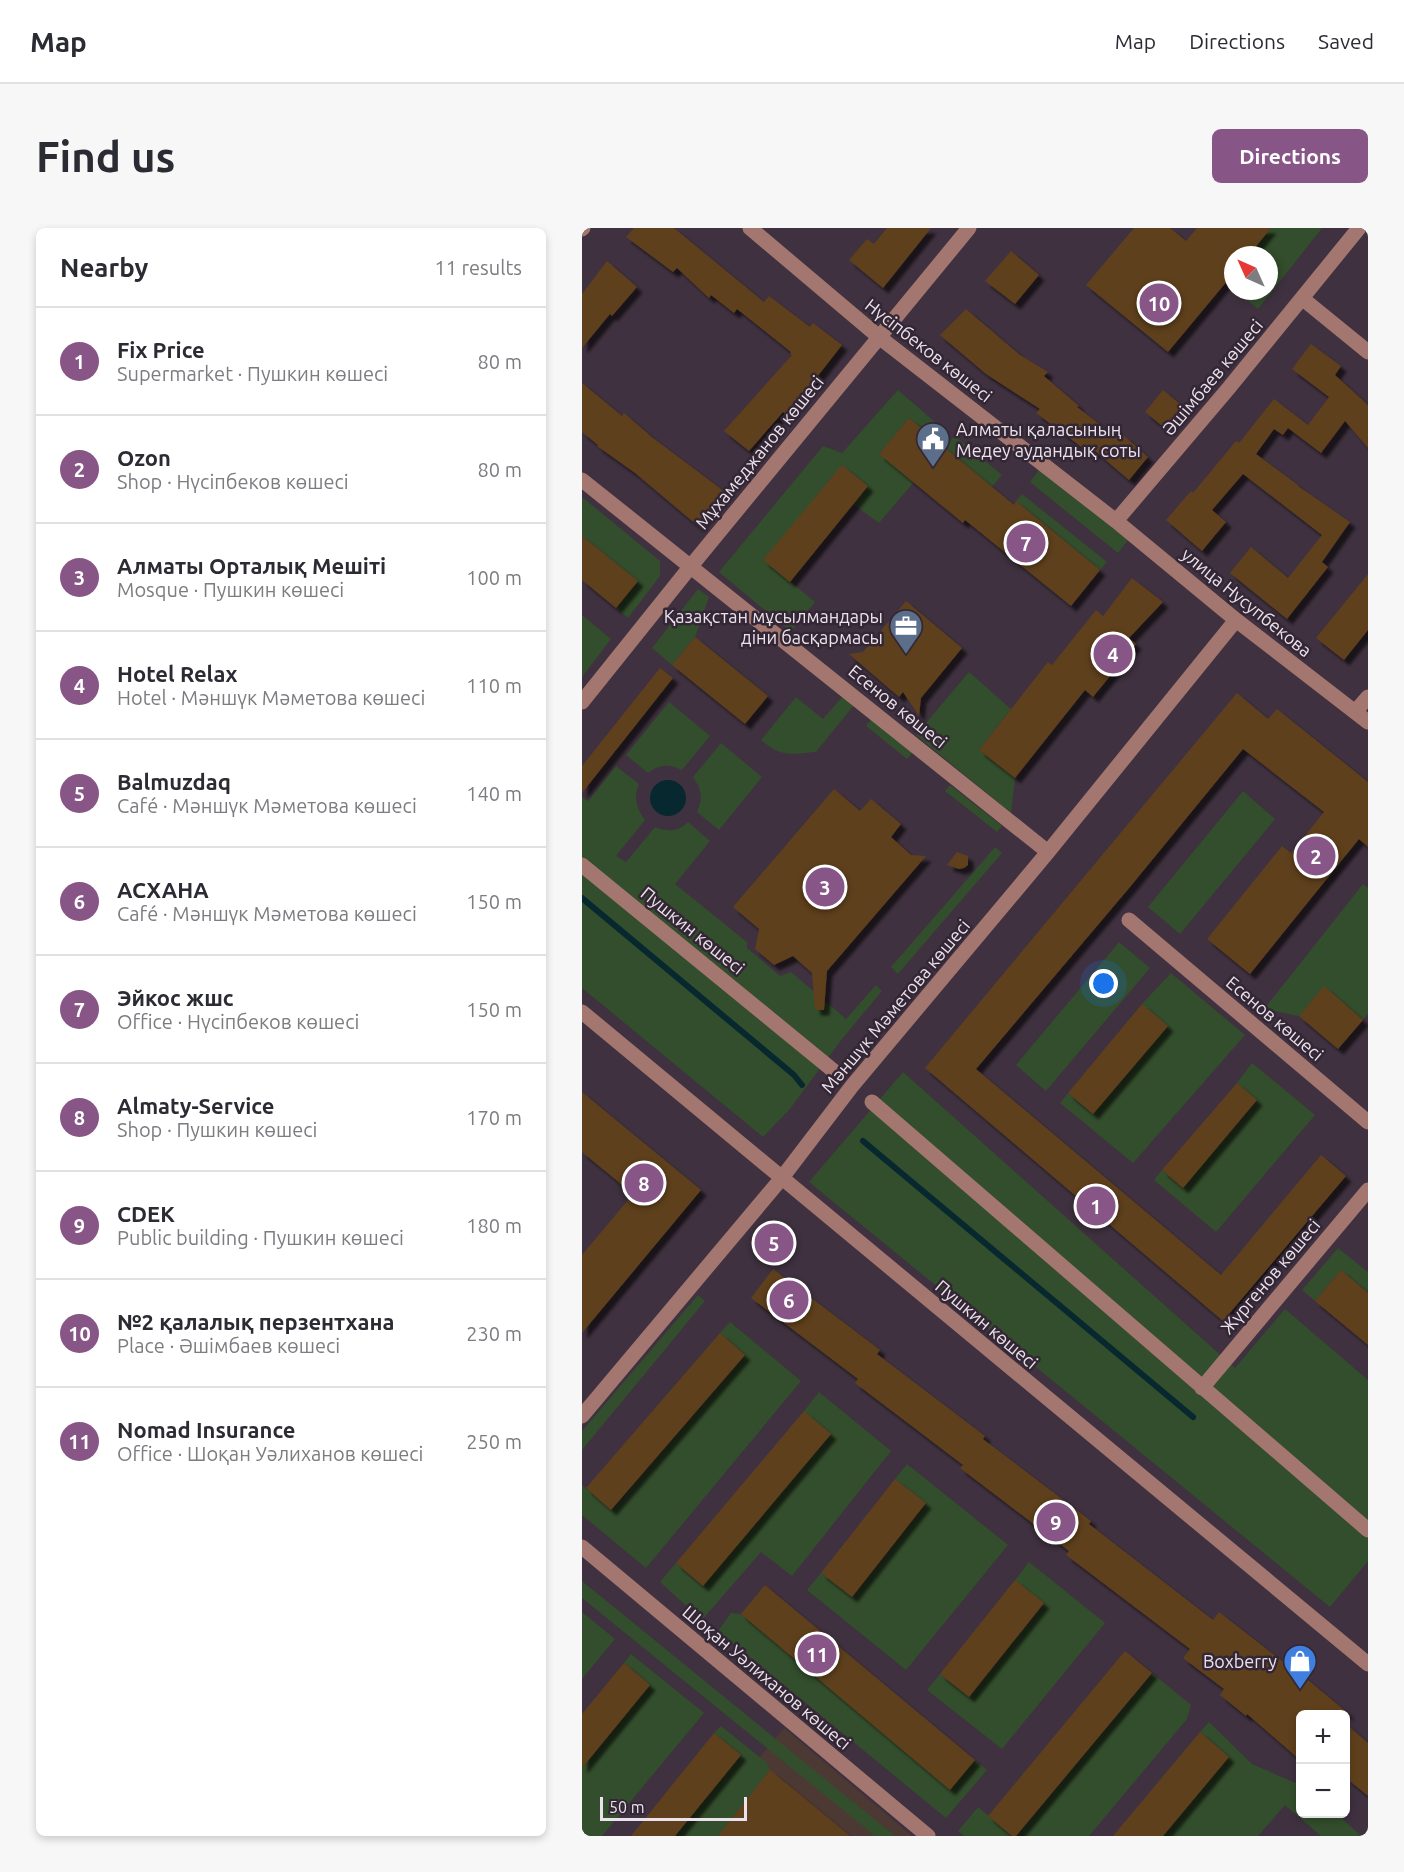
<!DOCTYPE html>
<meta charset="utf-8">
<style>
body{margin:0;font-family:Ubuntu,sans-serif;background:#f7f7f7;color:#2b2b33}
.controls{position:absolute;right:18px;bottom:18px;display:grid;overflow:hidden;border-radius:9px;box-shadow:0 3px 9px #0003}
.controls button{width:54px;height:54px;display:grid;place-items:center;padding:0;border:0;border-bottom:2px solid #e1e1e2;background:#fff;color:#2b2b33;font:30px sans-serif}
.compass{position:absolute;left:642px;top:18px;width:54px;height:54px;border-radius:50%;background:#fff;box-shadow:0 3px 9px #0003;rotate:315deg}
.scale{position:absolute;left:18px;bottom:15px;width:147px;box-sizing:border-box;padding-left:6px;border:3px solid #ebe2eb;border-top:0;font-size:16px;line-height:21px;white-space:nowrap;color:#ebe2eb;-webkit-text-stroke:4px #342735;paint-order:stroke}
.you{position:absolute;left:522px;top:756px;width:21px;height:21px;margin:-15px;border:4px solid #fff;border-radius:50%;background:#1a73e8;box-shadow:0 0 0 9px #1a73e833}
.badge{display:grid;place-items:center;width:39px;height:39px;border-radius:50%;background:#875586;color:#fff;font-size:20px;font-weight:700}
.pin{position:absolute;translate:-50% -50%;border:3px solid #fff;box-shadow:0 2px 6px #0006}
.list{margin:0;padding:0;list-style:none}
h2{display:flex;justify-content:space-between;align-items:center;height:78px;margin:0;padding:0 24px;font-size:26px}
h2 small{font-size:20px;font-weight:400;color:#7c7c81}
.list li{display:grid;grid-template-columns:39px 1fr auto;gap:18px;align-items:center;box-sizing:border-box;height:108px;padding:0 24px;border-top:2px solid #e1e1e2}
.list b{display:block;font-size:22px;white-space:nowrap}
.list p{margin:0;font-size:20px;white-space:nowrap;color:#7c7c81}
.list em{font-size:20px;font-style:normal;color:#7c7c81}
.map{position:relative;flex:none;width:786px;height:1608px;overflow:hidden;border-radius:9px}
header{display:flex;align-items:center;gap:36px;box-sizing:border-box;height:84px;padding:0 30px;background:#fff;border-bottom:2px solid #e1e1e2}
header strong{font-size:28px}
nav{display:flex;gap:33px;margin-inline-start:auto;font-size:21px}
.intro{display:flex;align-items:center;justify-content:space-between;box-sizing:border-box;height:144px;padding:0 36px}
h1{margin:0;font-size:42px}
.button{padding:15px 27px;border-radius:9px;background:#875586;color:#fff;font-size:21px;font-weight:700}
main{display:flex;gap:36px;padding:0 36px}
aside{flex:1;background:#fff;border-radius:9px;box-shadow:0 3px 9px #0003}
.map>svg:first-child{display:block}
.commercial{fill:#4d3933}
.green{fill:#334e2c}
.water{fill:#07282e}
.lines{fill:none;stroke-linecap:round;stroke-linejoin:round}
.stream{stroke:#07282e;stroke-width:6}
.building{fill:#5f3f1f;filter:url(#shadow)}
.minor{stroke:#a3776f;stroke-width:15}
.labels{text-anchor:middle;dominant-baseline:central;stroke-width:5;stroke-linejoin:round;paint-order:stroke}
.street-label{font-size:18px;fill:#ebe2eb;stroke:#342735}
.poi-label{font-size:18px;fill:#ebe2eb;stroke:#342735;text-anchor:end}
</style>
<header>
<strong>Map</strong>
<nav><a>Map</a><a>Directions</a><a>Saved</a></nav>
</header>
<div class="intro"><h1>Find us</h1><a class="button">Directions</a></div>
<main>
<aside>
<h2>Nearby<small>11 results</small></h2>
<ul class="list">
<li><span class="badge">1</span><div><b>Fix Price</b><p>Supermarket · Пушкин көшесі</p></div><em>80 m</em></li>
<li><span class="badge">2</span><div><b>Ozon</b><p>Shop · Нүсіпбеков көшесі</p></div><em>80 m</em></li>
<li><span class="badge">3</span><div><b>Алматы Орталық Мешіті</b><p>Mosque · Пушкин көшесі</p></div><em>100 m</em></li>
<li><span class="badge">4</span><div><b>Hotel Relax</b><p>Hotel · Мәншүк Мәметова көшесі</p></div><em>110 m</em></li>
<li><span class="badge">5</span><div><b>Balmuzdaq</b><p>Café · Мәншүк Мәметова көшесі</p></div><em>140 m</em></li>
<li><span class="badge">6</span><div><b>ACXAHA</b><p>Café · Мәншүк Мәметова көшесі</p></div><em>150 m</em></li>
<li><span class="badge">7</span><div><b>Эйкос жшс</b><p>Office · Нүсіпбеков көшесі</p></div><em>150 m</em></li>
<li><span class="badge">8</span><div><b>Almaty-Service</b><p>Shop · Пушкин көшесі</p></div><em>170 m</em></li>
<li><span class="badge">9</span><div><b>CDEK</b><p>Public building · Пушкин көшесі</p></div><em>180 m</em></li>
<li><span class="badge">10</span><div><b>№2 қалалық перзентхана</b><p>Place · Әшімбаев көшесі</p></div><em>230 m</em></li>
<li><span class="badge">11</span><div><b>Nomad Insurance</b><p>Office · Шоқан Уәлиханов көшесі</p></div><em>250 m</em></li>
</ul>
</aside>
<div class="map">
<svg width="786" height="1608" viewBox="0 0 786 1608">
<defs>
<filter id="shadow"><feDropShadow dx="5.5" dy="5.5" stdDeviation="1.5" flood-color="#0009"/></filter>
</defs>
<rect width="100%" height="100%" fill="#3f313f"/>
<path class="commercial" d="M202,1500l128,108h-218z"/>
<path class="green" d="M689,0h51l-64,81 -22,-18h33v-36h-20z
M316,162l39,34 -9,10 -19,-16 -29,35 34,29 -35,41 -26,-19 15,-18 -26,-21 -78,95 51,42 -24,30 -72,-60 104,-126 19,7z
M373,208l47,39 -10,12 -48,-40z
M457,242l89,70 -10,13 -88,-71z
M440,266l85,68 -7,8 -84,-69z
M0,269l78,64v15l-32,42 -12,-10 21,-27 -55,-45z
M116,361l11,8 -14,40 -23,28 -20,-17z
M0,387l29,24 -29,38z
M387,444l42,37 -32,41 36,28 -4,35 -95,-78z
M261,468l11,9 -38,47c-26,2 -34,6 -55,-12l35,-43 27,22z
M87,474l41,34 -28,34c-13,-6 -22,-6 -34,3l-22,-18z
M289,491l41,34 -5,6 -41,-33z
M139,515l41,34 -43,53 -22,-18c6,-14 5,-22 -4,-35z
M34,538l23,18c-6,13 -2,25 6,36l-29,36 10,6 29,-35c13,5 23,5 33,-5l22,19 -35,43 72,58v6l33,28 11,-4 55,47 30,-34 6,6 -40,48 -53,71 -26,27 -181,-149v-191l6,4z
M368,557l52,41 -5,6 -52,-41z
M661,563l32,28 -95,115 -32,-27z
M413,619l7,6 -104,121 -7,-7z
M781,656l5,4v126l-5,6 -39,-33 -25,29 -35,-7z
M537,714l31,26 -104,123 -30,-26z
M589,745l74,62 -112,128 -73,-60 8,-10 25,21 49,-110z
M670,835l63,52 -99,117 -62,-52 8,-10 21,17 74,-86 -20,-18z
M321,844l332,296 50,-59 83,71v181l-38,46 -521,-425z
M756,1020l30,24v21l-27,-23 -26,31 -13,-11z
M116,1067l7,6 -123,149v-19z
M148,1094l71,59 -155,187 -64,-53v-30l30,25 133,-155 -25,-22z
M237,1164l72,59 -99,125 -31,-24 -59,68 -42,-38 16,-19 27,23 101,-175z
M325,1236l101,81 -102,125 -99,-80 14,-17 31,24 74,-93 -31,-25z
M447,1334l76,61 -103,126 -75,-59 13,-16 29,23 74,-93 -28,-24z
M0,1353l313,255h-20l-293,-238z
M0,1384l33,27 -33,40z
M149,1385l10,1 210,175 24,-29 12,10 -41,48 -228,-187z
M49,1426l73,59 -102,123h-20v-68l68,-83 -26,-22z
M570,1445l39,32 -4,14 -98,117h-73z
M627,1494l43,42 48,21v29h37l24,22h-40l-36,-31 -27,31h-95l66,-79 -29,-25z
M139,1498l46,37 3,7 -52,66h-43l66,-81 -27,-22z
M396,1579l34,29h-48l-6,-5z"/>
<path class="water" d="M68 570a18 18 0 1 1 36 0a18 18 0 1 1-36 0Z"/>
<g class="lines">
<path class="stream" d="M0,670l212,177 8,10
M281,913l330,276"/>
</g>
<path class="building" d="M52,0h40l90,74 5,-6 41,31 3,-4 29,22 -32,41 -24,28 -3,-2 -34,39 -25,-20 68,-76 -2,-1 1,-2 -54,-43 -3,4 -23,-18 -2,3 -32,-30 -4,4 -47,-35z
M305,0h44l-48,60 -34,-28 18,-21 7,5z
M552,0h36l16,13 11,-13h74l-22,27h-16v19l-65,78 -82,-67z
M429,23l28,24 -24,29 -30,-23z
M25,33l30,26 -25,29 -2,-2 -28,34v-54z
M384,81l54,46 28,17 -4,4 35,30 -2,1 43,33 3,-5 25,22 -19,23 -34,-29 -3,4 -56,-42 4,-4 -54,-35 -46,-39z
M729,116l30,22 -6,9 33,30v43l-23,-27 -24,32 -33,-25 -5,7 -9,-6 -18,25 42,31v1l52,36 -28,40 6,5 -41,52 -57,-46 21,-26 37,31 34,-43 -79,-61 -31,36 14,12 -24,29 -36,-31 25,-29 2,2 43,-52 3,2 35,-44 34,26 21,-28 -37,-28z
M0,155l40,33 2,-3 29,25 72,54 -27,34 -63,-53 -38,-27 1,-1 -16,-13z
M581,162l22,18 -18,22 -22,-18z
M327,190l105,87 2,-4 84,69 -29,36 -106,-86 -2,3 -84,-69z
M260,237l26,21 -78,96 -27,-22z
M0,308l56,45 -22,27 -34,-28z
M786,346v56l-24,30 -28,-22z
M550,350l31,24 -34,36 7,6 -43,53 -8,-7 -70,88 -36,-28 69,-88 4,3 44,-55 7,6z
M324,373l56,47 -41,50 -2,18 -16,-24 -4,5 -50,-43 14,-2z
M113,409l73,59 -23,28 -73,-59z
M78,440l13,10 -91,115v-27z
M655,465l31,26 9,-10 91,73v65l-9,-8 -109,135 -43,-35 75,-93 9,7 33,-41 -81,-63 -113,138 -154,182 245,206 100,-120 25,21 -123,145 -298,-253z
M252,561l26,22 11,-12 30,25 -10,13 20,18 15,1 -99,115 -3,39h-9l-3,-37 -19,-17 -19,9 -19,-16 4,-20 -26,-22z
M375,624l11,4v9l-4,3 -5,1 -12,-4z
M742,758l39,34 -25,29 -39,-33z
M560,776l26,22 -75,88 -25,-21z
M655,855l20,17 -74,88 -21,-18z
M0,864l119,98 -119,143v-78l51,-61 -51,-42z
M191,1041l107,81 -3,4 108,82 -2,3 108,82 -2,3 124,96 6,-8 76,59 1,-1 53,44h-49v46l-53,-46 -1,2 -26,-21 4,-6 -41,-31 7,-9 -124,-94 3,-4 -109,-83 3,-3 -108,-82 3,-4 -107,-81z
M759,1042l27,23v52l-53,-44z
M138,1105l25,22 -134,155 -25,-22z
M222,1183l27,23 -128,152 -27,-23z
M313,1251l31,24 -74,94 -31,-24z
M433,1352l29,23 -75,94 -29,-23z
M183,1357l210,175 -25,30 -209,-176z
M543,1423l27,22 -136,163h-4l-24,-20z
M42,1435l26,22 -68,83v-54z
M764,1496l22,19v53l-22,-18z
M618,1504l29,25 -66,79h-50z
M132,1505l27,22 -66,81h-44z
M188,1542l80,66h-132z"/>
<g class="lines">
<path class="minor" d="M168,0l129,109 237,184 120,99 132,102
M0,1l1,-1
M721,71l65,53
M0,252l466,372
M534,293l112,-132 131,-161
M0,474l109,-136 278,-338
M773,484l13,-15
M0,637l253,207
M547,692l239,202
M0,784l786,652
M290,874l496,428
M620,1160l166,-198
M0,1188l199,-237 71,-93 196,-234 188,-232
M0,1319l346,289"/>
</g>
<defs>
<g id="civic-pin" transform="scale(1.725)"><path d="M0 17L-7.5 6A9.5 9.5 0 1 1 7.5 6Z" fill="#5c6f8a" stroke="#342735"/><path d="M-.6-6.5H3V-4.5H.6V-3L4-1V1h2V6H-6V1h2V-1L-.6-3ZM-1.2 2.5V6h2.4V2.5Z" fill="#fff"/></g>
<g id="office-pin" transform="scale(1.725)"><path d="M0 17L-7.5 6A9.5 9.5 0 1 1 7.5 6Z" fill="#5c6f8a" stroke="#342735"/><path d="M-6-3h4V-5.5h4V-3h4V5H-6ZM-1-4.5V-3h2v-1.5ZM-6 0V1H6V0Z" fill="#fff"/></g>
<g id="shop-pin" transform="scale(1.725)"><path d="M0 17L-7.5 6A9.5 9.5 0 1 1 7.5 6Z" fill="#3f7fe0" stroke="#342735"/><path d="M-5-2.5h2.3a2.7 3.5 0 0 1 5.4 0H5L5.5 6h-11ZM-1.5-2.5h3a1.5 2.3 0 0 0-3 0Z" fill="#fff"/></g>
</defs>
<g fill-rule="evenodd">
<use href="#civic-pin" x="351" y="211"/>
<use href="#office-pin" x="324" y="398"/>
<use href="#shop-pin" x="718" y="1433"/>
</g>
<g class="labels">
<g class="street-label">
<text transform="translate(347 122) rotate(38)">Нүсіпбеков көшесі</text>
<text transform="translate(630 149) rotate(-50)">Әшімбаев көшесі</text>
<text transform="translate(177 224) rotate(-51)">Мұхамеджанов көшесі</text>
<text transform="translate(665 374) rotate(39)">улица Нусупбекова</text>
<text transform="translate(316 478) rotate(39)">Есенов көшесі</text>
<text transform="translate(111 702) rotate(39)">Пушкин көшесі</text>
<text transform="translate(313 778) rotate(-50)">Мәншүк Мәметова көшесі</text>
<text transform="translate(693 790) rotate(40)">Есенов көшесі</text>
<text transform="translate(688 1048) rotate(-50)">Жүргенов көшесі</text>
<text transform="translate(405 1096) rotate(40)">Пушкин көшесі</text>
<text transform="translate(185 1449) rotate(40)">Шоқан Уәлиханов көшесі</text>
</g>
<g class="poi-label">
<text x="374" y="201" text-anchor="start">Алматы қаласының<tspan x="374" dy="21">Медеу аудандық соты</tspan></text>
<text x="301" y="388">Қазақстан мұсылмандары<tspan x="301" dy="21">діни басқармасы</tspan></text>
<text x="695" y="1433">Boxberry</text>
</g>
</g>
</svg>
<div class="controls">
<button>+</button>
<button>−</button>
</div>
<svg class="compass" viewBox="-18 -18 36 36"><path d="M0-13l5 13h-10z" fill="#e53935"/><path d="M0 13l5-13h-10z" fill="#7c7c81"/></svg>
<div class="scale">50 m</div>
<div class="you"></div>
<div class="pin badge" style="left:514px;top:978px">1</div>
<div class="pin badge" style="left:734px;top:628px">2</div>
<div class="pin badge" style="left:243px;top:659px">3</div>
<div class="pin badge" style="left:531px;top:426px">4</div>
<div class="pin badge" style="left:192px;top:1015px">5</div>
<div class="pin badge" style="left:207px;top:1072px">6</div>
<div class="pin badge" style="left:444px;top:315px">7</div>
<div class="pin badge" style="left:62px;top:955px">8</div>
<div class="pin badge" style="left:474px;top:1294px">9</div>
<div class="pin badge" style="left:577px;top:75px">10</div>
<div class="pin badge" style="left:235px;top:1426px">11</div>
</div>
</main>
